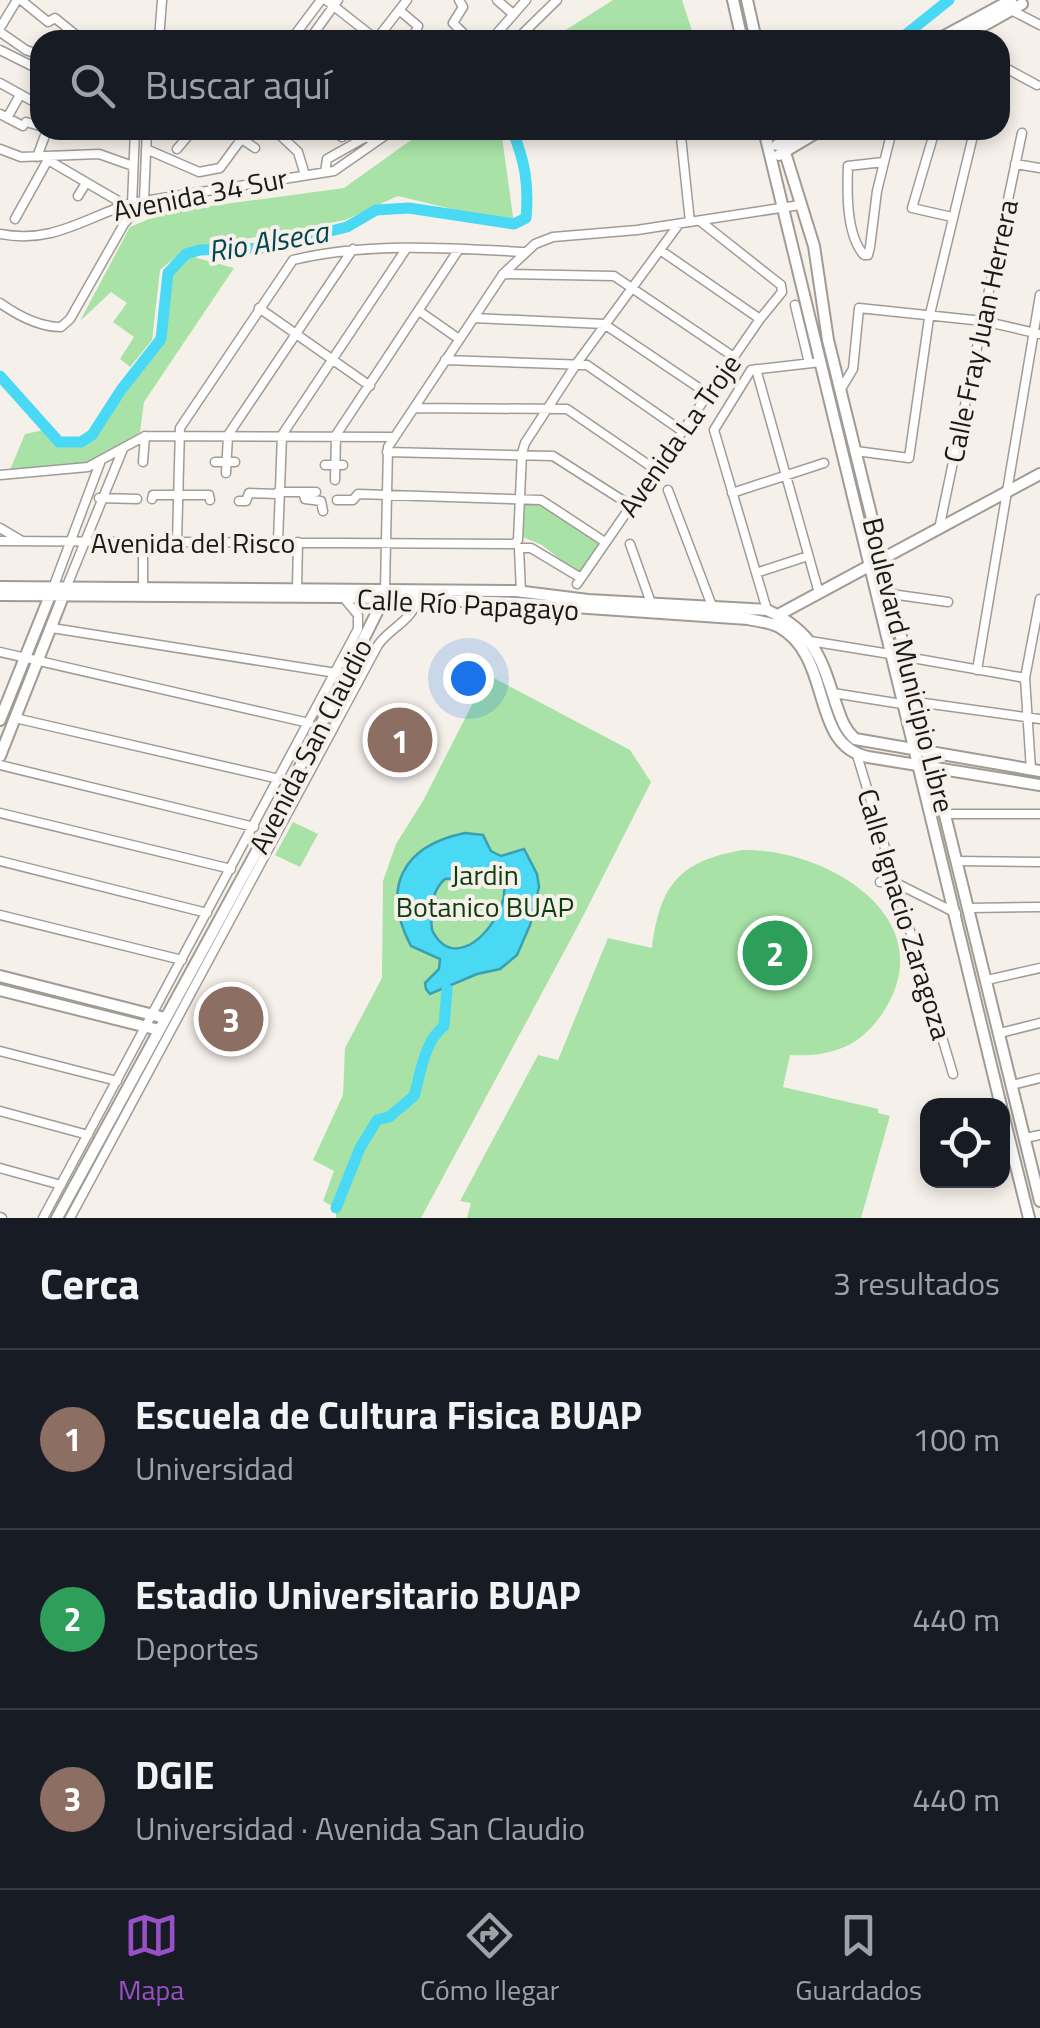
<!DOCTYPE html>
<html lang="es">
<meta charset="utf-8">
<style>
body{margin:0;font-family:"Titillium Web",sans-serif;background:#242831;color:#f1f3f6}
.controls{position:absolute;right:30px;bottom:30px;display:grid;overflow:hidden;border-radius:20px;box-shadow:0 5px 15px #0003}
.controls button{width:90px;height:90px;display:grid;place-items:center;padding:0;border:0;border-bottom:2px solid #363941;background:#171b24;color:#f1f3f6;font:50px sans-serif}
.you{position:absolute;left:468px;top:678px;width:35px;height:35px;margin:-25px;border:8px solid #fff;border-radius:50%;background:#1a73e8;box-shadow:0 0 0 15px #1a73e833}
.badge{display:grid;place-items:center;width:65px;height:65px;border-radius:50%;background:#9851c4;color:#fff;font-size:32px;font-weight:700}
.pin{position:absolute;translate:-50% -50%;border:5px solid #fff;box-shadow:0 2px 10px #0006}
.list{margin:0;padding:0;list-style:none}
h2{display:flex;justify-content:space-between;align-items:center;height:130px;margin:0;padding:0 40px;font-size:42px}
h2 small{font-size:32px;font-weight:400;color:#9ea1a6}
.list li{display:grid;grid-template-columns:65px 1fr auto;gap:30px;align-items:center;box-sizing:border-box;height:180px;padding:0 40px;border-top:2px solid #363941}
.list b{display:block;font-size:38px;white-space:nowrap}
.list p{margin:0;font-size:32px;white-space:nowrap;color:#9ea1a6}
.list em{font-size:32px;font-style:normal;color:#9ea1a6}
.icon{flex:none;width:55px;height:55px;fill:none;stroke:currentColor;stroke-width:2;stroke-linecap:round;stroke-linejoin:round}
.map{position:relative;flex:none;width:1040px;height:1218px;overflow:hidden}
.search{position:absolute;background:#171b24;box-shadow:0 5px 15px #0003;left:30px;right:30px;top:30px;height:110px;display:flex;align-items:center;gap:25px;box-sizing:border-box;padding:0 35px;border-radius:30px;color:#9ea1a6;font-size:38px}
.sheet{height:670px;background:#171b24}
nav{display:flex;justify-content:space-around;align-items:center;box-sizing:border-box;height:140px;border-top:2px solid #363941;background:#171b24;font-size:28px;color:#9ea1a6}
nav a{display:grid;justify-items:center;gap:5px}
nav .on{color:#9851c4}
.map>svg:first-child{display:block}
.green{fill:#a8e2a6}
.water{fill:#49d9f4;stroke:#3b9fb2;stroke-width:2.5;fill-rule:evenodd}
.lines{fill:none;stroke-linecap:round;stroke-linejoin:round}
.river{stroke:#49d9f4;stroke-width:11}
.street-casing{stroke:#a19b96;stroke-width:11}
.secondary-casing{stroke:#a19b96;stroke-width:14}
.street{stroke:#fff;stroke-width:8}
.secondary{stroke:#fff;stroke-width:10}
.labels{text-anchor:middle;dominant-baseline:central;stroke-width:8;stroke-linejoin:round;paint-order:stroke}
.street-label{font-size:28px;fill:#1b1917;stroke:#f6f0ea}
.park-label{font-size:28px;fill:#0b3e0e;stroke:#f6f0ea}
.water-label{font-size:30px;font-style:italic;fill:#034651;stroke:#f6f0ea}
</style>
<div class="map">
<svg width="1040" height="1218" viewBox="0 0 1040 1218">
<rect width="100%" height="100%" fill="#f6f0ea"/>
<path class="green" d="M613,0h69l13,40h-145z
M425,130h76l13,94 -116,-28 -53,24 -162,31 -23,19 -8,70 -22,27 -10,-8 14,-22 -21,-15 14,-19 -16,-11 -31,29 50,-94 36,-15 178,-24z
M190,256l44,12 -90,134 -4,30 -45,31 -85,7 15,-36 19,-4 13,14 33,-2 74,-102 9,-67z
M525,503l22,4 56,37 -22,32 -39,-31 -19,-8z
M494,678l136,72 21,32 -72,142 -158,294h-85v-10l-13,-7 11,-30 -21,-11 30,-65 2,-47 37,-70 1,-97 13,-37 27,-43 58,-114z
M293,822l25,12 -18,33 -25,-12z
M743,850c84,-2 203,69 139,164 -23,34 -53,43 -92,41l-7,32 95,22v4l12,3 -29,102h-394l4,-15 -11,-2 78,-146 20,5 50,-122 44,10c8,-63 27,-87 91,-98z"/>
<path class="water" d="M465,833l18,2 8,16 10,5 23,-7 13,25 2,13 -9,38 -13,30 -17,14 -23,5 -47,20 -4,-5 -1,-6 14,-14 1,-10 -29,-13c-30,-57 -10,-100 54,-113zM484,871c57,-1 -20,123 -52,59 -2,-18 -1,-39 13,-51l21,-1z"/>
<g class="lines">
<path class="river" d="M899,40l50,-40
M0,376l59,66h22l11,-7 29,-45 40,-51 7,-66 18,-19 14,-4 61,-2 86,-21 29,-17 33,-2 105,16 12,-6c3,-33 -1,-57 -14,-88
M336,1208l24,-60 17,-28 12,-3 25,-21c7,-24 10,-54 30,-70l3,-37"/>
<g class="street-casing">
<path id="street" d="M21,0l27,22 7,-4 27,22
M326,0l51,40
M459,0l4,7 -10,16 17,17
M497,0l16,14
M1009,9l31,16
M399,10l19,16 -6,14
M0,28l17,-28
M0,32l26,18 14,5
M159,40l3,-40
M291,40l30,-40
M309,40l29,-40
M376,40l31,-40
M491,40l35,-40
M516,40l41,-40
M0,50l40,20
M1000,65l37,20
M0,83l36,20
M0,114l23,12
M7,118l13,-23
M26,122l14,4
M228,130l27,18
M285,130l-4,6 17,16 7,23
M334,130l8,7
M935,130l-23,78 40,9
M0,149l21,8 78,-3 34,12
M146,149l53,23 21,-4 28,-38
M177,149l16,-19
M37,157l10,-27
M48,160l77,45
M883,162l-35,4c-1,26 -2,69 16,89h4l2,-8 7,-56 15,-61
M1015,164l25,4
M325,172l2,-13 39,-22 9,5
M78,196l8,-13
M144,200l3,-70
M132,205l3,-75
M15,219l35,-63
M690,222l-9,-85 3,-6 10,-1
M0,234c52,10 83,-15 131,-31l203,-32 59,-41
M660,250l100,69
M503,274l111,2 120,81
M0,303c17,12 40,24 61,24l9,-8 54,-95 20,-24
M795,305l14,58
M259,308l111,78
M419,311l40,28
M474,318l130,6 104,70
M445,360l142,5 95,66
M756,369l63,224
M841,389l12,-20 6,-61 124,13 57,13
M414,408l153,1 89,61
M856,451l53,7 20,-140 43,-178
M387,452l166,4 77,49
M143,462l2,-26
M215,462h20
M325,465h18
M226,473l2,-38 125,-186
M0,475l88,-8 57,-31 248,1
M335,480l1,-45 123,-186
M668,490l44,116
M278,492h38
M303,492l2,7 16,2 2,10
M732,493l92,-30
M99,498l38,1
M152,499l1,-4h56l1,5
M337,500h16l5,-6 183,6 64,42
M239,501h7l3,-8 29,1
M0,528l22,13
M939,529l83,-396
M0,541l514,3 4,-4 4,-87 3,-10 52,-80 102,-139
M177,542l3,-114 113,-168c75,-18 154,-12 231,-8
M278,542l4,-107 124,-186
M630,544l21,59
M519,548h12l50,30
M519,548l2,44
M756,573l52,-17
M577,584l183,-265 22,-27 -1,-7 -81,-64
M53,588l47,-125
M66,588l57,-139
M143,588v-46
M297,588l1,-46
M385,590l3,-143 115,-173 32,-30 18,-7 84,-7 163,-25
M891,594l57,8
M767,610l-53,-180 37,-60 70,-8
M52,628l284,45
M810,641l80,13
M0,652l309,71
M907,657l118,21
M977,670l63,-375
M833,693l69,11
M917,702l123,17
M15,718l264,61
M857,755l96,319
M0,765l254,62
M1031,770l-6,-92 15,-79
M0,813l231,56
M946,814h94
M0,861l207,52
M958,861l82,1
M880,882l16,1 60,30
M970,908l70,-1
M0,915l182,45
M987,980l53,-12
M1000,1033l40,-10
M0,1051l117,30
M1012,1085l28,-7
M0,1111l88,24
M1025,1138l15,-3
M0,1168l61,17
M0,1217l2,1
M43,1218l315,-589v-14l-15,-18
M70,1218l308,-573c13,-18 31,-22 40,-45"/>
</g>
<g class="secondary-casing">
<path id="secondary" d="M733,0l9,40
M747,0l9,40
M937,40l74,-40
M958,40l64,-36
M764,130l237,976
M778,130l36,116 14,94 212,861
M777,145l24,-15
M779,155l42,-25
M0,587l516,4 72,9 179,10c47,22 54,47 69,94 5,14 8,25 19,35l185,32
M0,595l343,2 173,6 232,16c9,2 22,3 31,8 55,31 30,118 89,130l172,28
M778,615l262,-141
M0,720l51,-127
M0,756l64,-162
M0,976l165,42
M0,990l159,40
M1002,1110l27,108
M57,1218l214,-393 114,-229"/>
</g>
<use href="#street" class="street"/>
<use href="#secondary" class="secondary"/>
</g>
<g class="labels">
<g class="street-label">
<text transform="translate(200 194) rotate(-11)">Avenida 34 Sur</text>
<text transform="translate(980 331) rotate(-78)">Calle Fray Juan Herrera</text>
<text transform="translate(679 435) rotate(-55)">Avenida La Troje</text>
<text x="193" y="542">Avenida del Risco</text>
<text transform="translate(468 604) rotate(3)">Calle Río Papagayo</text>
<text transform="translate(909 665) rotate(76)">Boulevard Municipio Libre</text>
<text transform="translate(310 746) rotate(-63)">Avenida San Claudio</text>
<text transform="translate(905 914) rotate(73)">Calle Ignacio Zaragoza</text>
</g>
<g class="park-label">
<text x="485" y="874">Jardin<tspan x="485" dy="32">Botanico BUAP</tspan></text>
</g>
<g class="water-label">
<text transform="translate(268 241) rotate(-10)">Rio Alseca</text>
</g>
</g>
</svg>
<div class="controls">
<button><svg class="icon" aria-label="locate" viewBox="0 0 24 24"><circle cx="12" cy="12" r="6"/><path d="M12 2v4M12 18v4M2 12h4M18 12h4"/></svg></button>
</div>
<div class="you"></div>
<div class="pin badge" style="left:400px;top:740px;background:#8d6e63">1</div>
<div class="pin badge" style="left:775px;top:953px;background:#2e9e5b">2</div>
<div class="pin badge" style="left:231px;top:1019px;background:#8d6e63">3</div>
<div class="search"><svg class="icon" aria-label="search" viewBox="0 0 24 24"><circle cx="10" cy="10" r="6"/><path d="M15 15l6 6"/></svg>Buscar aquí</div>
</div>
<section class="sheet">
<h2>Cerca<small>3 resultados</small></h2>
<ul class="list">
<li><span class="badge" style="background:#8d6e63">1</span><div><b>Escuela de Cultura Fisica BUAP</b><p>Universidad</p></div><em>100 m</em></li>
<li><span class="badge" style="background:#2e9e5b">2</span><div><b>Estadio Universitario BUAP</b><p>Deportes</p></div><em>440 m</em></li>
<li><span class="badge" style="background:#8d6e63">3</span><div><b>DGIE</b><p>Universidad · Avenida San Claudio</p></div><em>440 m</em></li>
</ul>
</section>
<nav>
<a class="on"><svg class="icon" aria-label="map" viewBox="0 0 24 24"><path d="M3 6l6-2 6 2 6-2v14l-6 2-6-2-6 2zM9 4v14M15 6v14"/></svg>Mapa</a>
<a><svg class="icon" aria-label="directions" viewBox="0 0 24 24"><path d="M12 3l9 9-9 9-9-9zM9 14v-3h6M13 9l2 2-2 2"/></svg>Cómo llegar</a>
<a><svg class="icon" aria-label="saved" viewBox="0 0 24 24"><path d="M7 4h10v16l-5-4-5 4z"/></svg>Guardados</a>
</nav>
